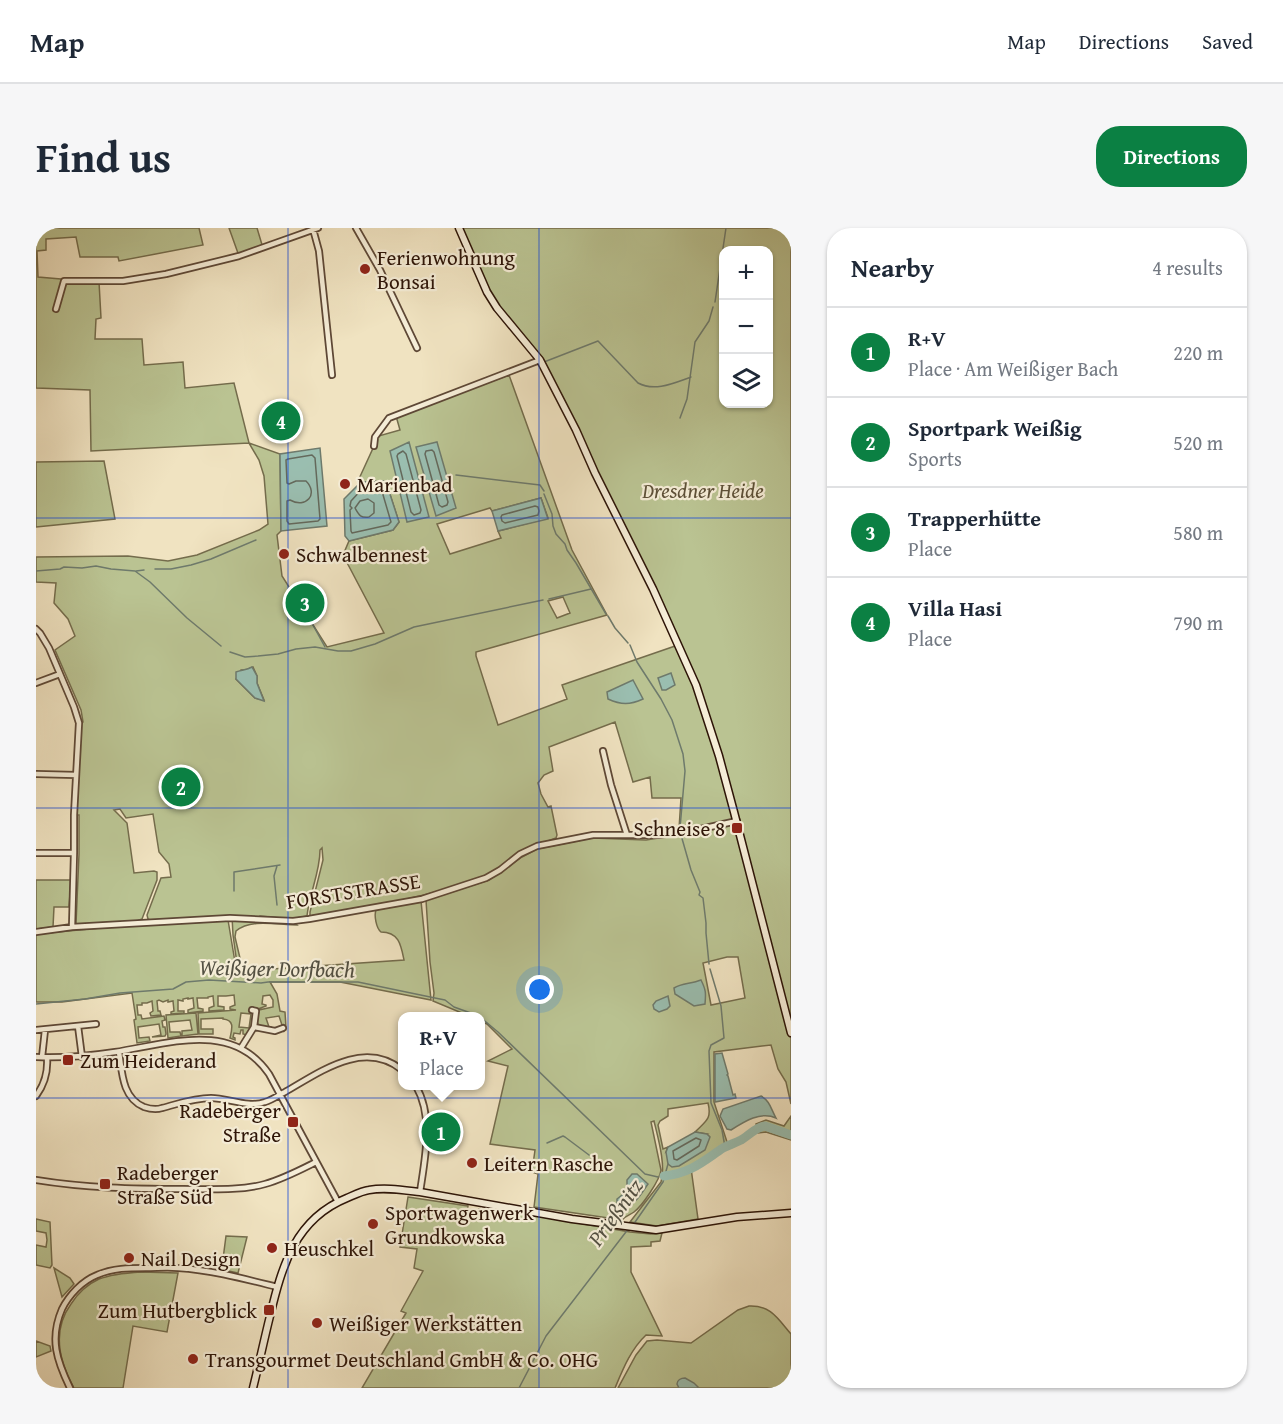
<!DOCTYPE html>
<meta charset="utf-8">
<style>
body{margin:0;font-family:"Gentium Book Plus",serif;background:#f6f6f7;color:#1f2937}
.controls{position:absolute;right:18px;top:18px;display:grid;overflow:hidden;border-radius:12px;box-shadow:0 2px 4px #0004}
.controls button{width:54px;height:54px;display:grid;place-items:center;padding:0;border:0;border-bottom:2px solid #e0e1e3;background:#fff;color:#1f2937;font:30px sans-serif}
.you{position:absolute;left:504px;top:762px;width:21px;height:21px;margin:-15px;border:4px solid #fff;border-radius:50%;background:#1a73e8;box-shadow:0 0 0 9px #1a73e833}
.badge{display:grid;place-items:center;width:39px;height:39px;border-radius:50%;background:#0b8043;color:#fff;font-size:20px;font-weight:700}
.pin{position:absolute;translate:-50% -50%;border:3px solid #fff;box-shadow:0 2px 6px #0006}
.popup{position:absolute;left:362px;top:784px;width:87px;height:78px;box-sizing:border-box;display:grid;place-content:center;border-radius:12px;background:#fff;filter:drop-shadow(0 2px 4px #0005);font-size:20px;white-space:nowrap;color:#747a83}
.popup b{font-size:22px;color:#1f2937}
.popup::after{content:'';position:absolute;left:50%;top:100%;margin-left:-12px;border:12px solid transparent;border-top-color:#fff}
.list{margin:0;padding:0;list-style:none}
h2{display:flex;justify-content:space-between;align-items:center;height:78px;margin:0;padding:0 24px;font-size:26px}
h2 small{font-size:20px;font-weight:400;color:#747a83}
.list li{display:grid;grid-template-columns:39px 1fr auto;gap:18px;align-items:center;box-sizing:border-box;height:90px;padding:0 24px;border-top:2px solid #e0e1e3}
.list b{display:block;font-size:22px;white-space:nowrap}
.list p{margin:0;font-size:20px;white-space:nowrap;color:#747a83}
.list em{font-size:20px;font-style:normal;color:#747a83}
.icon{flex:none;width:33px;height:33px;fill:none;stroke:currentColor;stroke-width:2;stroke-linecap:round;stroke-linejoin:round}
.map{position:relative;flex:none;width:755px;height:1160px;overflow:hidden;border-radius:24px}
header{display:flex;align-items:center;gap:36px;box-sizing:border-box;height:84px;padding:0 30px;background:#fff;border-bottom:2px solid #e0e1e3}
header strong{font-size:28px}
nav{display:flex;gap:33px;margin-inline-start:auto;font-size:21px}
.intro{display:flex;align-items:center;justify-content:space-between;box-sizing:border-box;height:144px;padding:0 36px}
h1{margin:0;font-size:42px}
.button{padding:15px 27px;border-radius:24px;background:#0b8043;color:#fff;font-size:21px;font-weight:700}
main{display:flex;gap:36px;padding:0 36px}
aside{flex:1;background:#fff;border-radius:24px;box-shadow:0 2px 4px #0004}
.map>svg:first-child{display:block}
.green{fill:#bac392;stroke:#746c4c;stroke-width:1.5;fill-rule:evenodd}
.water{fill:#9abeb0;stroke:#6e7a6c;stroke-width:1.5}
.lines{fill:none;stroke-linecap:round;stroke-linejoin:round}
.shore{stroke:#64695c;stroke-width:1.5}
.stream{stroke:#6e7a6c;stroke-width:1.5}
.river{stroke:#9abeb0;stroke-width:9}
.street-casing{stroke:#5e4836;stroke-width:8}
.secondary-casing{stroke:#2d1407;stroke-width:9}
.street{stroke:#f5edd7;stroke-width:4.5}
.secondary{stroke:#f5edd7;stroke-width:6}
.grid{fill:none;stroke:#1d4ed8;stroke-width:1.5;stroke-opacity:0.55}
.poi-dot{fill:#8f2418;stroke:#f5edd7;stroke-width:2}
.labels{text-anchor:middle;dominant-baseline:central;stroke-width:4.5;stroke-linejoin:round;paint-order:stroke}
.poi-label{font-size:21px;fill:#2d1407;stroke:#f5edd7;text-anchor:start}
.park-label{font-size:21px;font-style:italic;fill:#5e5138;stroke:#f5edd7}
.street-label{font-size:21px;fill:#2d1407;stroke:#f5edd7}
.water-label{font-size:22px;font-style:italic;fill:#535042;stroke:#f5edd7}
</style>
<header>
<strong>Map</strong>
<nav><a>Map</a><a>Directions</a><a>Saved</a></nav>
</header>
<div class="intro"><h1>Find us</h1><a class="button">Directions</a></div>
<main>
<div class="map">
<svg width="755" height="1160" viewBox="0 0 755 1160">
<rect width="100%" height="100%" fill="#f0e3c1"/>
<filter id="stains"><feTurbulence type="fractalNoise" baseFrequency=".00333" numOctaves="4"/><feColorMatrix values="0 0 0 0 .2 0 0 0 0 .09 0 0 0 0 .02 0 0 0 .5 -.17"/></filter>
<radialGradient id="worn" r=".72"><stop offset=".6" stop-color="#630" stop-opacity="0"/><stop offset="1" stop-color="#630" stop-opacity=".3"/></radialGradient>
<path class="green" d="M0,0h163l4,17 -84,16 -1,-4h-38l-4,-20 -30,2v11l-9,1 1,26 23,2 3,2 35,1 2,36 -5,1 -1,20h47l2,26 39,-3 2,26 49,-5 15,60 31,11 1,77 -4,4 5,41 45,71 57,-14 -41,-78 6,-14 44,-11 6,-8 -13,-40 -3,-1 -22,1 -3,-1 16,-35 1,-9 25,-7 -4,-14 113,-41 63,175 35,65 -131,37v4l22,69 69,-26 -5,-14 116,-40 -135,-285 -56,-68 -27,-64h331v876l-5,-22 -8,-13 -7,-24 -57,7v50l14,43 -37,23 7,51 -41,7 -27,-4 31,-40c5,-17 -3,-44 -7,-61l-3,1 10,48c-1,10 -19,36 -27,42 -4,3 -9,4 -12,8l-88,-13 4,-33 -6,-2 3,-22 -45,-6 18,-78 -20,-5 24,-12 -25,-25 -7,-3v-5h-11l-36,-15 1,-8 -4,-31 -4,-62 63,-20 33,-23 15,-8 55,-11 54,2 51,-8 -1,-5 -17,2 2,-31h-29l-2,-21 -17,5 -18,-60 -66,25 4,24 -9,4 -6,8 3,11 7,13 3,-1 6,29 -1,3c-12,5 -23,7 -35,13 -13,8 -23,20 -38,26 -56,21 -114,30 -173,39v-4l13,-52 -1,-12 -2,2c0,23 -11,44 -13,66l-16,3 -31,-3 -1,5 37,3 1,1c-19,0 -46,-7 -61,6l-1,6 8,34 161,-11c-3,-15 -5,-28 -23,-28 -5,-4 -7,-17 -5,-22l45,-9 10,99 -91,-18h-70l7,12 3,17 5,1 1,16 -2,3 -5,-15 -13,2 3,9h2l1,2 -13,-3 -2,-4 2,-12 14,-3v-7l-3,-5 -7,1 -1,8 4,1v1l-8,3 -8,-1v4h4l-2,14 -5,9 -4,-1v-4h-2l-1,4 -6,-1 -1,4 2,1v2l-5,-2c2,-9 5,-18 -7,-19v-1l-22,1v10h12v5h-14l-1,-21 38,-3 -6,-1v-2l5,-2 -1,-10 -8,1h-8v10l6,1v3l-15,1v-3l5,-2 -1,-10 -5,1v1h-11l1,10 5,1v2l-15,2v-3l6,-2 -1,-10 -5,1v-1l-5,1v2l-5,-1v11h6v2l-13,1v-2l3,-1 -1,-10 -5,1v-2l-5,2 -4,-2 -2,1 1,10h2l1,4 -10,1 -1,-3 3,-2 -1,-10 -5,2h-5v2h-5l1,10h3l1,4 22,-3 1,4 -3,1 1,6h2l1,7 -1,2 -13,1 9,-2 -2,-11 -21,3 1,11 10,-1 1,4 -13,2 -3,-23 2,-1 -4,-26 -70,9h-26v-68l107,-10 85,-4 8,48v3h2l-5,-36 -1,-19 -82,4 -2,-1 -1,-4 14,-37 10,-1 -2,-13 -10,-12 -6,-38 -27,4 -6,-9 -6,1 13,13 7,50 20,-2 3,1v8l-15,39 -5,2 -58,4 -3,-1 3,-70v-39h-5l5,-92 4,-1 -2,-12 -26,-60 20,-14 -7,-17 -14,-16 2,-20 -20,-1v-25l92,-1 40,5 29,-6 62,-25 9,-6 -4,-48 -5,-16 -10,-17 -158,8 -1,-61 -54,-2zM688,22h44v154h-44zM505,270l7,20 -50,13 3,7 -51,16 -13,-30 53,-16 2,3zM527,369l7,16 -13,5 -9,-17zM217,439l4,9v7l7,17 -9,-2 -19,-19 5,-9h5zM691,729h11l7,41 -34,7 -8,-42zM205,785l10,1 -2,14 -10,-1zM672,875c4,16 -2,18 -13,29l12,2 -41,18 2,-5 -5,2 -5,-24 2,-4 8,-5v-7z
M193,0h28l6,20 -24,8z
M68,233l11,58 -79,8v-65z
M0,652h35l-2,27h-15l-1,20 -17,2z
M160,785l2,21 -16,2v-5l10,-1 -2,-10 -21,2 1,10h10l1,4 -13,2 -2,-23z
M755,888v24l-25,-8 -8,1 -2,-9 10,-4 18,6z
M372,969l60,9 -2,11 11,2 2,-10 9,3 3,-4 139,24 21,2 11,-1 -2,8 -9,1v4l-20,1v25l31,64 -16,-1c-15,14 -23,34 -31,53h-253l44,-75 -5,-2 22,-40 -9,-3 3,-19 -17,-2z
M0,991l14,3 2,43 -2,3 -14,-3v-20l10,2 1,-7 -1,-7 -10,-2z
M190,1008l21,1 -9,36 -14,-3 -1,-11z
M18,1040l16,10 4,6 -12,13z
M105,1044l37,1 -11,59 -34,-6 -10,62h-49c-15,-27 -22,-58 -3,-84 7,-11 17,-20 28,-25 13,-5 27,-6 42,-7z
M713,1078c22,-1 29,13 42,28v54h-173l18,-33 11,-14 10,-1 34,3 47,-33z
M0,1113l14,5 1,5 -15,6z"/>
<path class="water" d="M373,214l20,75 -22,5 -17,-71z
M401,214l19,66 -20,8 -20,-69z
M284,220l7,78 -46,5 -1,-77z
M347,253l3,1 13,40 -6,8 -44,11 -4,-5 -1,-37 17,-17z
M505,270l7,21 -50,12 -6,-20z
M216,439l5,9v7l7,18 -9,-3 -19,-19v-7c6,-2 11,-2 16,-5z
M635,445l4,12 -9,5h-4l-4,-12z
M597,452l10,19c-13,6 -22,6 -35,0l-1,-7z
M665,752c5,10 5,13 4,24l-11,2 -19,-12 -1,-6c8,-5 17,-4 27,-8z
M632,768l2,10 -3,3 -8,3 -5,-3 -1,-4 3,-4z
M686,825l6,21 -1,1 1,1 5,19 2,-1 1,4 -21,4v-48z
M725,868c9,5 10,13 15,22 -15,-7 -31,3 -45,12l-4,-1 -7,-13 3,-7z
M659,904l12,2 3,3 -5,13 -26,16 -7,1 -4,-3 -2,-12 2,-5z
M596,946h5l11,10c-7,10 -12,20 -25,24l-6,-4v-5l10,-8v-11z
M649,1150l9,5 5,5h-20l-2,-4c0,-4 4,-6 8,-6z"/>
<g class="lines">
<path class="shore" d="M396,222l2,2 14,50 -1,3 -5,2 -3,-2 -14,-51 1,-3z
M367,223l3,3 15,56 -1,3 -6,2 -3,-3 -14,-56 1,-2z
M276,227l3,3 5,61 -2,2 -29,3 -2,-3v-20l3,-1c16,9 29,-6 16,-19h-10l-7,3 -2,-1 -1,-23 2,-1z
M345,260l10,34 -3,3 -36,8 -1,-2 -1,-21 2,-2 -2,-2 1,-5 12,-13z
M332,271l6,4v10l-5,4c-9,1 -10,-2 -14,-9l5,-7z
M499,278l3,1 1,4 -1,4 -33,8 -3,-2 -1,-4 1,-2z
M660,910l5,2 -2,6 -22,14 -3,-1 -1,-8z"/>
<path class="stream" d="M679,74l11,-74
M508,134l54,-21 40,42c17,9 36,0 53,-6
M644,190l7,-19 8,-57 14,-21 4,-14
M420,247l84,10 4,6
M508,266l8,20 1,12 3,8 9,10 2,6 9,13 30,51
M119,341h16l20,-4 20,-6 45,-19
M0,343l24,-2 4,-2 18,1 14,-2 15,3 24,2 15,11 37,36 34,28
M100,343l8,-1
M513,371l42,-10
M272,388l17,31
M572,388l7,12 13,15
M594,417l7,17 24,37 11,21 11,34 2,17 -5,57
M194,424l15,5 13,-1 20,-2 18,-5 19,-2 23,4h13l24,-7 39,-17 129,-27
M645,607l10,35 9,22 -1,3 4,3 3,25v10l3,31
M198,663v-19l46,-7
M241,677l-3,-29 3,-10
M674,741l11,37 3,32 -13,7 -2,6 2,52 11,27 3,17
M0,776l49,-5 35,-6 53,-4 13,-7 23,-2 52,3 7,-1h90l77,16 10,2 9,7 25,9
M444,789l18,15 147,142 13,3
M511,915l16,-7 2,1 24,18
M597,997l30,-43 5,-18
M483,1160l27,-52 83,-108"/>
<path class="river" d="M628,948c27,-3 38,-14 59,-28 6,-3 12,-5 18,-8 7,-4 15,-13 24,-14l26,9"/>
<g class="street-casing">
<path id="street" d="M320,0l24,42 37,78
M277,1l6,22 13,124
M20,81l8,-28h59l43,-7 73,-18 79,-28
M338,218l1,-9 14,-19 151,-58
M0,401l4,4 9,15 25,59 5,16 -5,92v38l-2,74
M0,455l24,-9
M567,523l8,34 16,50
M0,546l40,1
M0,625h38
M0,704l36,-5 158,-9 63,3 16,-2 113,-20 64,-21 14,-8 20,-16 17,-8 56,-11h65l38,-5 41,-9
M42,798l4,31
M218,799l21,4 8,-3
M0,802l60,-6
M205,820l13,-21 2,-16 -4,-1
M83,824c3,20 3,46 25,55 6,2 12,3 18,1 16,-4 31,-10 49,-10 17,0 37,10 54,4 7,-2 14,-7 20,-10 35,-20 79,-53 117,-22
M0,829c27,1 53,-1 79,-5 53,-8 117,-32 154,22l69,128
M6,829l3,-27
M380,858c18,31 9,72 4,106
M0,868c9,-12 12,-24 11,-38
M0,952c49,8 97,9 147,9 27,0 57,2 82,-5 18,-5 35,-14 51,-22
M34,1160c-13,-27 -21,-49 -8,-79 7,-14 20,-28 35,-34 16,-7 32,-7 49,-7 11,0 22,-1 32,0 34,2 67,11 99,19"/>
</g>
<g class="secondary-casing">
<path id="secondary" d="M423,0l28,64 10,16 43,52 36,70 19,43 58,116 43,96 23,71 15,56 57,221
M217,1160c6,-24 11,-48 17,-72 12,-50 25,-97 77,-118 7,-3 15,-7 22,-8 16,-3 34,0 51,2l152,27 84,11 81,-13 54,-4"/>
</g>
<use href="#street" class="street"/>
<use href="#secondary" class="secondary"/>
</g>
<path class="grid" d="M252,0v1160M503,0v1160M0,290h755M0,580h755M0,870h755"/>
<g class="poi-dot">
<circle cx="329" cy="41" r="6"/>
<circle cx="309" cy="256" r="6"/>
<circle cx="248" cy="326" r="6"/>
<rect x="695" y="594" width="12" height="12" rx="3"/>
<rect x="26" y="826" width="12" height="12" rx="3"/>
<rect x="251" y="888" width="12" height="12" rx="3"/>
<circle cx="436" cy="935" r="6"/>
<rect x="63" y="950" width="12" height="12" rx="3"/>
<circle cx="337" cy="996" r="6"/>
<circle cx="236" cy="1020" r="6"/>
<circle cx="93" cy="1030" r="6"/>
<rect x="227" y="1076" width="12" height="12" rx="3"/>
<circle cx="281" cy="1095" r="6"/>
<circle cx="157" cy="1131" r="6"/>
</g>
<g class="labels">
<g class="poi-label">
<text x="341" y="29">Ferienwohnung<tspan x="341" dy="24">Bonsai</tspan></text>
<text x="321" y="256">Marienbad</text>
<text x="260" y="326">Schwalbennest</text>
<text x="689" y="600" text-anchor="end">Schneise 8</text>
<text x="44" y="832">Zum Heiderand</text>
<text x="245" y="882" text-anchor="end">Radeberger<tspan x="245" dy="24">Straße</tspan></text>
<text x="448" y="935">Leitern Rasche</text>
<text x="81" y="944">Radeberger<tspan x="81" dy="24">Straße Süd</tspan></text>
<text x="349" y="984">Sportwagenwerk<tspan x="349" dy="24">Grundkowska</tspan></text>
<text x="248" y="1020">Heuschkel</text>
<text x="105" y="1030">Nail Design</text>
<text x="221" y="1082" text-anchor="end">Zum Hutbergblick</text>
<text x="293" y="1095">Weißiger Werkstätten</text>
<text x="169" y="1131">Transgourmet Deutschland GmbH &amp; Co. OHG</text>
</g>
<g class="park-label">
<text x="667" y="262">Dresdner Heide</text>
</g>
<g class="street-label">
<text transform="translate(317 663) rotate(-9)">FORSTSTRASSE</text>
</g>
<g class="water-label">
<text transform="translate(241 740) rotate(1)">Weißiger Dorfbach</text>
<text transform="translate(579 984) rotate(-54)">Prießnitz</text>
</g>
</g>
<rect width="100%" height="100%" filter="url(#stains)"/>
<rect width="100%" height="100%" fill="url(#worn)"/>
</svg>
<div class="controls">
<button>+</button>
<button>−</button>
<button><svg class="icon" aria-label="layers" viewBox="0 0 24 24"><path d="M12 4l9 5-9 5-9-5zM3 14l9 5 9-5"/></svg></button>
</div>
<div class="you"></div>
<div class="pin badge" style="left:405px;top:904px">1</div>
<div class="popup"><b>R+V</b>Place</div>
<div class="pin badge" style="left:145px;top:559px">2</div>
<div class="pin badge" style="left:269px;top:375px">3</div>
<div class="pin badge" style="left:245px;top:193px">4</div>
</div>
<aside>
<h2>Nearby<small>4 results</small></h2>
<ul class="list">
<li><span class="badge">1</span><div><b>R+V</b><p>Place · Am Weißiger Bach</p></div><em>220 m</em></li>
<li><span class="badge">2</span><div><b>Sportpark Weißig</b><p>Sports</p></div><em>520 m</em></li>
<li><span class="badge">3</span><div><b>Trapperhütte</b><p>Place</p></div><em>580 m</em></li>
<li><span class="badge">4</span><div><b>Villa Hasi</b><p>Place</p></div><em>790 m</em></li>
</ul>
</aside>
</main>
